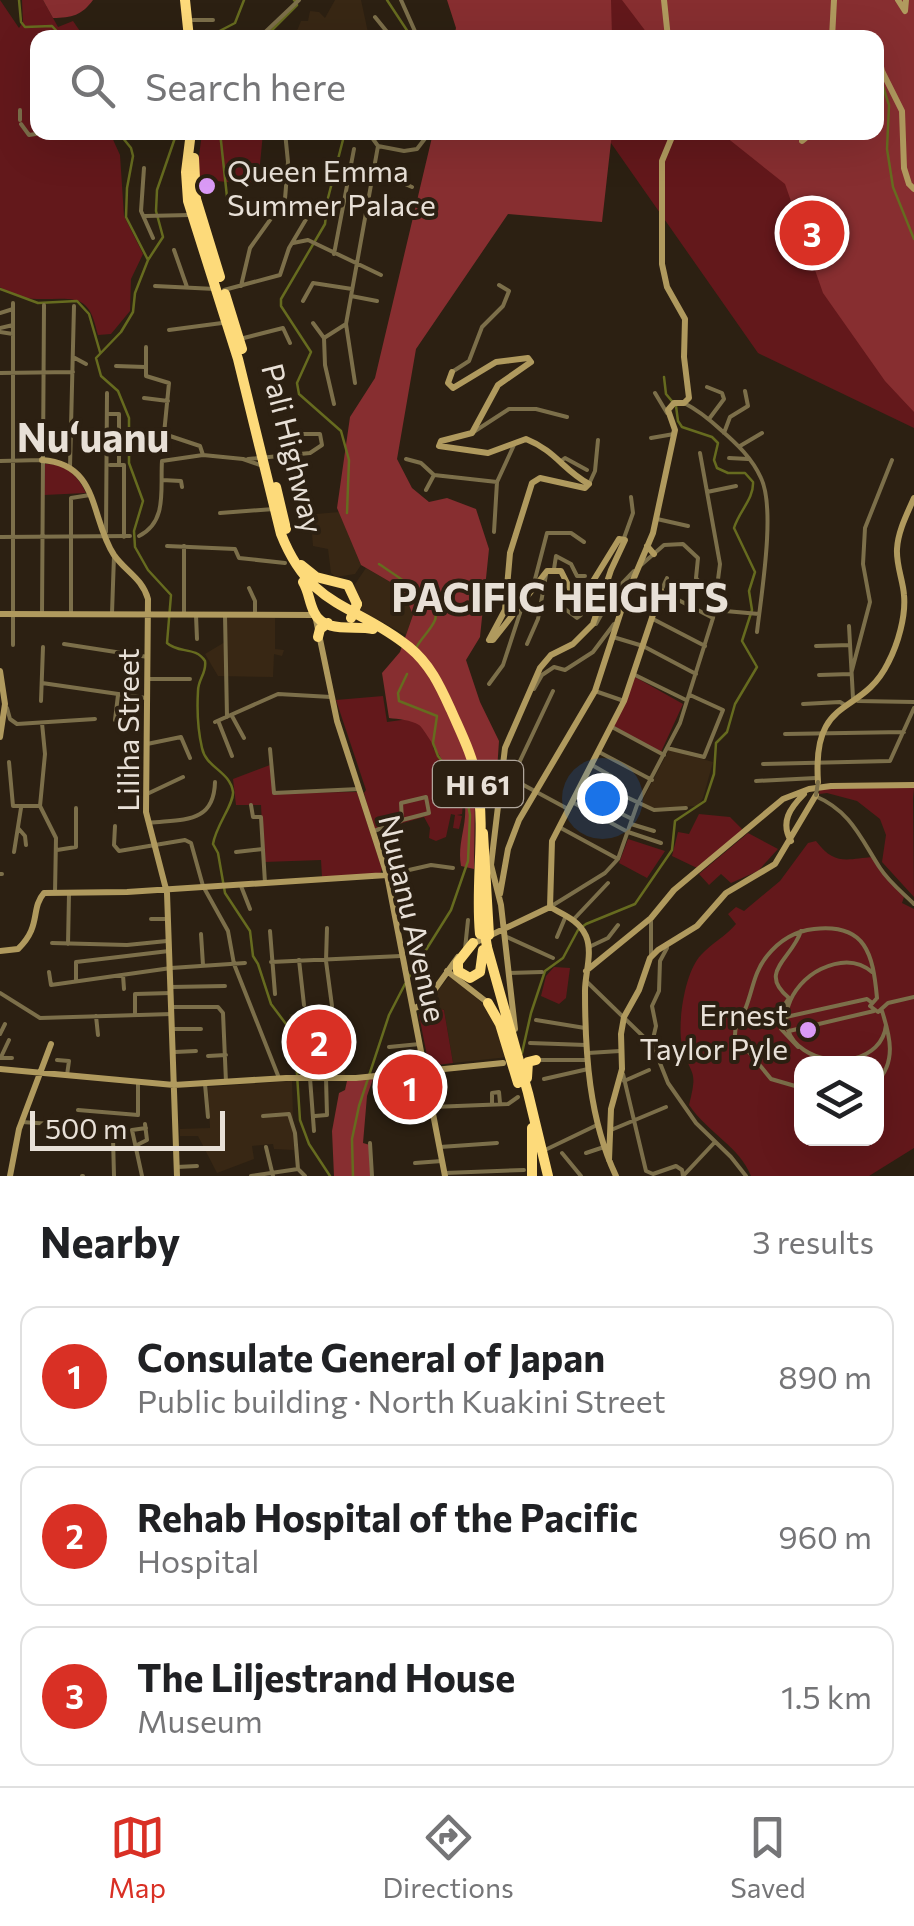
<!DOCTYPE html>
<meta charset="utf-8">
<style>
body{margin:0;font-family:Commissioner,sans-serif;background:#f2f2f2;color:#202124}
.controls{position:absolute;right:30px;bottom:30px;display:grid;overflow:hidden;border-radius:20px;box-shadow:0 10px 40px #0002}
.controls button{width:90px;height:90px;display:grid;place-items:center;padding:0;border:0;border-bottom:2px solid #e0e0e0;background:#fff;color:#202124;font:50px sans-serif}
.scale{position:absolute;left:30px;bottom:25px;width:195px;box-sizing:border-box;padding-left:10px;border:5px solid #e8e0d7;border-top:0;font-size:28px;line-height:35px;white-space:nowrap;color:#e8e0d7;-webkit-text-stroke:8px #2c2012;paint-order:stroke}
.you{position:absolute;left:602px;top:798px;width:35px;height:35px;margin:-25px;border:8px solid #fff;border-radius:50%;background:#1a73e8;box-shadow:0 0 0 15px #1a73e833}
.badge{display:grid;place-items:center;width:65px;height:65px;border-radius:50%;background:#d93025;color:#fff;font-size:32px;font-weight:700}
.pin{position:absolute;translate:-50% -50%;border:5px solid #fff;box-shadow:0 2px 10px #0006}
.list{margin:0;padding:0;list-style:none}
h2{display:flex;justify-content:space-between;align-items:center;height:130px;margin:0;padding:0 40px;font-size:42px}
h2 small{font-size:32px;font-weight:400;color:#757577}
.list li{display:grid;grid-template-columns:65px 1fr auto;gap:30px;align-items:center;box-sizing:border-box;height:140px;margin:0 20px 20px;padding:0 20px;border:2px solid #e0e0e0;border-radius:20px}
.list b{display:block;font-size:38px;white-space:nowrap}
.list p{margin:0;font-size:32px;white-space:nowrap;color:#757577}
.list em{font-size:32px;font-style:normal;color:#757577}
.icon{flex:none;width:55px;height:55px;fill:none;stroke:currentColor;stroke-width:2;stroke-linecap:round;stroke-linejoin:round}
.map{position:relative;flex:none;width:914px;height:1176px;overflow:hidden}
.search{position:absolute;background:#fff;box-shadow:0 10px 40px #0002;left:30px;right:30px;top:30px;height:110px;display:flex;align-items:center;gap:25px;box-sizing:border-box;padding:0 35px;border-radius:20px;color:#757577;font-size:38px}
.sheet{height:610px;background:#fff}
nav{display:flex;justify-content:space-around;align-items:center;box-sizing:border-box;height:140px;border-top:2px solid #e0e0e0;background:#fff;font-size:28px;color:#757577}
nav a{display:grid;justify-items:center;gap:5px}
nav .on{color:#d93025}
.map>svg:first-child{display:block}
.built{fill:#382714}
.green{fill:#63181b;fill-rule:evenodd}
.forest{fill:#872e30}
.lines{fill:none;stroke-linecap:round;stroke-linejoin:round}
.stream{stroke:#666b1f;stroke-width:2.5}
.street{stroke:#7c6f4a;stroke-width:4}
.secondary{stroke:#b09a5e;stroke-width:6}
.highway{stroke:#fdda7a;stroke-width:10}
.street-bridge{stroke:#7c6f4a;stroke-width:4}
.highway-bridge{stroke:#fdda7a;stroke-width:10}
.poi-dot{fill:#da9af6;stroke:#2c2012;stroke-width:4}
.labels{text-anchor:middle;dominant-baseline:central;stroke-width:8;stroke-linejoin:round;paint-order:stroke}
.shield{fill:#2c2012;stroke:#b0a69c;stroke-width:2.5}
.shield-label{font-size:28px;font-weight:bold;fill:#e8e0d7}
.poi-label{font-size:30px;fill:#e8e0d7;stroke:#2c2012;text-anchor:start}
.street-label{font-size:30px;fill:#e8e0d7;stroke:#2c2012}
.district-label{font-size:40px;font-weight:bold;fill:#e8e0d7;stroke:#2c2012}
</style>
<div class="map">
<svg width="914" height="1176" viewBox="0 0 914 1176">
<rect width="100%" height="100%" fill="#2c2012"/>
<path class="built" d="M335,0h26l8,37 -75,1 7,-17h7l2,-10 9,1 6,6z
M339,512l22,53 -6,9 -19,3 -5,-4 -3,-24 -15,-3 -1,-13 4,-1v-4l-2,-5 -8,1 -1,-9z
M366,568l26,15 14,15 7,17 -7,20 -48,-26 -5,-22z
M224,618h51v31l9,1 -2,6 -8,-2 -1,23 -55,-1 -13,-22 20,-12z
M669,750l44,12 -10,36 -5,8 -44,2 -13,-5z
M450,976l43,36 15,45 -55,6 -9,-53 -19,-5z
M336,1013l2,14 5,2 2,49 -47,-1 -9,-63z
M292,1081l2,69 -20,-1 -1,-5 -21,2 2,13 -37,14 -19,-37h-18v-7l30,-1 -2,-41z"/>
<path class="green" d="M0,0l19,28 4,-6 -1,-22h21l15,27 15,-6 11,16 -46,1v94l72,1 10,22 4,61 19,38 -12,25 -1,32 -19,23 -13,1c-3,-10 -5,-23 -13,-30 -16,-15 -57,5 -85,-18z
M465,0h449v428l-156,-75 -154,-220 272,-1v-94l-371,-1z
M202,133h61l-5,52 -62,-6z
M45,464c19,-1 33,11 41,29l-42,2z
M635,677l48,27 -22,48 -48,-25z
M383,696l4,26 36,-5 12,5 -2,26 31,46 -2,20 -5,1 5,1 -3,13 -6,-1 2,-13 -4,-1 -5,23 -10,4 -7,-3 1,-10 -6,-11 -50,14 -10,-38 2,-3 -30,-90z
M270,765l4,28 83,-1 25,77 -3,7 -57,1 -1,-17 -57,2 -3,-57h-25l-3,-26z
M914,787l-1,12 1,98 -32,-35 4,-27 -6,-16 -23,-18 -30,-8 -8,1 1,-6z
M699,814l31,3 13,13 -46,38 -25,-12 6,-24 11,2z
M748,833l30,16 -20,22 -27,12 -10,-9 -12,11 -10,-11z
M628,839l37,12 -18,27 -28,-15z
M816,841c19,25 30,18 58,16l30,40 -2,6 12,6v239l-45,28h-118c-12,-30 -42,-42 -62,-71 10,-39 1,-27 -7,-60 -5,-22 3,-74 19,-90 11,-12 25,-19 35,-31l-8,-10 8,-7 8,4 36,-30 28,-38zM802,1064h74v74h-74z
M554,967l16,1 -4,30 -7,6 -18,-8 5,-20z
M425,1005l19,5 9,53 -24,3 -10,-51z"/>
<path class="forest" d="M43,0h50c-11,15 -21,18 -40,18z
M447,0h164l1,37h-158l2,-9z
M622,0h292v412l-29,-31 -62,-88 -38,-109 -64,-51 155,-1v-94l-226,-1z
M433,133h179l-10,89 -94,-8 -92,135 -19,110 15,29 17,14 18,-4 29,11 13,40 -9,88 -14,23 14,42 19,39 -3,45 -21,7 -1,76 -13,-3c-4,-22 6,-40 4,-61 0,-7 -40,-77 -46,-80 -8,-5 -21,-6 -30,-7l-7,-45 18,-21 13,-37 -7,-17 -14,-15 -31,-18 -24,-57 13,-91 25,-39z
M373,1079l-6,17 -4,47 7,2 1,31h-37l-2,-45 7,-38 6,-3 2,-9z"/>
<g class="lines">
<path class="stream" d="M19,0l2,22 4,5 27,-1 11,12
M294,0l1,1
M387,0l25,38
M206,38l29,-15 9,-23
M264,38l33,-33
M878,71l11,34 -2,44 6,38 21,52
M118,132l13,16 2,8 -6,32 -1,29 22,43 -13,33 -2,19 -12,20 -25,26 5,18 17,15 11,27v45l14,38 -9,30 1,16 13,23 23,25 -4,48c12,11 28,3 38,18 2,12 -7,18 -7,30 -1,17 0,40 4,57 4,20 28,23 31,44 1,12 -17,33 -20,52l5,9 7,40 25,38 3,25 5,8 13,40 18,24 7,31 4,61 9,24 21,32
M220,132l7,65
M345,132l-17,66 -3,26 -44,75v7l30,46 -14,31 2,11 42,37 8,29 -2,53
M148,260l15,-23 -7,-26 1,-21 20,-58
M0,289l38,14 39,-2 12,13 11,38
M379,564c13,9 63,39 56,56 -4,10 -14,18 -19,28
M407,674l-9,19 1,8 38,15 -4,27 5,13 28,37 4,22 -2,46 -17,49 -42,67
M522,1053l9,-40 14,-42 18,-13 15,-28 8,-6 49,-20 37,-54 3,-29 30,-20 9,-27 2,-31 11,-11 8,-28 22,-37 -15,-26 10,-31 -3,-19 6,-19 -21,-44c5,-17 20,-29 19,-46l-8,-9h-17l-11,-5 -3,-8 4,-17 -6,-6 -30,-10 -4,-6 -2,-15 -10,-12 -2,-17
M353,1176l-1,-37 7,-33 30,-91 16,-31"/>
<path class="street" d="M401,0l17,38
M375,17l17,21
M193,20h20
M259,38l40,-38
M20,110v10
M21,124l8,11 20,-3
M368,132l10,14 26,5 13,-2 13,-17
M144,168l-3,43 12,27
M375,171l37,16
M145,216l45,-1
M293,243l15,-3 73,35
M174,250l13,37
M334,254l20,-105
M155,286l60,3
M241,286l9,-38 35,-49 3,-37 -3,-30
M224,290l56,-15 9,-27 22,-37
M351,296l26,5
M303,301l10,-18 39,6
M13,303v342
M0,313l13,-4
M313,323l11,15
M0,328l13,-3
M169,330l53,-7
M0,332l13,2
M240,339l43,-11 7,15
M146,347v29l23,7 -5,51 36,12 3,9 40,4 20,7
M73,357l13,7
M116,366l29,1
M452,372l17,-11 13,-34 21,-21 6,-15 -10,-6
M0,373l73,-1
M355,383l-9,-59 32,-178
M707,387l15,6 2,6 -15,20
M655,393l12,20
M144,398l24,3
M684,403c14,7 25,16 37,27 16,14 31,28 40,48 15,31 0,118 -4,154
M334,404l-9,-39 -1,-27 22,-14
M107,414h12v49
M472,433l37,-24h27l31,8
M724,433l6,-16 18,-11 -3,-15
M651,438l23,-4
M740,446l22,-13
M729,458l19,1
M248,459l62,-6 12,-8 -2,-11h-17
M406,459l15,4 13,12 63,7
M0,461l42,-1
M561,461l4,-3 22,12
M110,465h14v72
M70,467l4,-161
M162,480l19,1 1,6
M589,484l6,-13 3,-31
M426,490l8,-15
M707,492l29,-6
M220,513l54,-4
M657,519l31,7
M106,532l1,-139
M494,532l3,-50 17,-37
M139,536c29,-14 21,-48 23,-75l41,-6
M0,537l130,-1
M624,538l9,-25 -2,-16
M167,546l68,3 4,9 46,5
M184,546v69
M641,565l23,-20 19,-1 15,14 -2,20 19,22
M554,569l2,-13 15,8 6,12h8
M633,581l28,10 52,27
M534,583l13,-50h24l13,9
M249,588l6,13v14
M661,591l6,-13
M565,609l12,9 4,-3 -2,-15
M714,610l45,4
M112,613l2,-57
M42,614l2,-309
M71,614v-116l19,-3
M196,615l1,24
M225,615l2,102
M651,618l54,28
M596,624l18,-32 20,-21
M849,626l4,72 5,3 56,1
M613,637l30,9 53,28
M64,644l84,13
M527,644l11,-25 8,-44
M816,646l34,-1
M633,674l53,26
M819,675l32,-1 19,-72 -7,-38 2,-36 27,-68
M148,679h42
M42,683l104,15
M489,684l14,-19 20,-61
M534,689l8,-14 12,-8 11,3 28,-18 21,-28
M553,691l-34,72 -1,19 50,27
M595,691l29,10
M41,701l2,-54
M803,704l37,-2 5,3
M7,708l3,11 7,5 78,-5
M232,716l12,22
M115,720l3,-25
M215,722l63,-28 53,3
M42,723l3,31 -5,52 16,32 -1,55
M219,723l13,33
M612,727l52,28
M785,734l119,-2
M147,744l34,-7 9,21
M667,748l37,9 19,-47 -33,-15
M270,749l4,44 85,-4
M599,752l53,28
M9,762l4,44h27
M763,764l127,-3 24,-53
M592,765l19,11
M586,778l68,32 32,-2
M756,781l60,-3
M147,794l36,-17
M815,796c36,15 46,43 65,72 9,14 23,25 34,36
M426,797l3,16 -27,7 -1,-17z
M572,802l56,30 33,11
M251,805l2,12h8l4,66
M608,807l24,12
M149,823c34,-4 65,1 66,-41
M631,824l23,7
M115,826l-1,19 5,6 66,-11 6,3 12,43 25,45 6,33 45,114
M559,827l59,32
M18,828l7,8 1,9
M374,831l27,-10
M57,850l19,-3v-39
M14,852l7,-44
M236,852l27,-3
M0,874h2
M387,875l44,-10 22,3
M241,886l9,23
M550,907l55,-34 13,-14 19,-54 43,-82 33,-105 7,-54 -20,-111
M151,919h17
M573,920l35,-37
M327,928l-1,33 6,45
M270,931l5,63
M201,934l2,31
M507,937l46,21
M557,937l8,-19
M52,943l75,2 40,-4
M68,944l1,-50
M589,947l19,-9 10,-13
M667,948l-7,13 -1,30 -7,15 4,20 -4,17 16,40 28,40 35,34 15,19
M465,949l3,-29
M651,956v-35
M299,960l5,45
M271,962l130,-6
M49,972l2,13 120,-17 74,-5
M872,972c-15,-13 -34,-11 -51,-3 -31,15 -51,58 -17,81 28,19 78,12 82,-25
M509,973l33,-1
M123,975l1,14
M585,980l65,63
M76,981v-19l93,-11
M171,987l54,-1
M0,993l40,25 132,-4
M877,998l-7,8 8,6 10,-9 26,-6
M172,1007h46l5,6 3,69
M135,1013v-19l36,-1
M96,1016l2,19
M786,1017l81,-18 4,3
M536,1020l49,8
M173,1029h28
M789,1031l85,-20
M0,1034l5,-10
M530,1043l56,2
M389,1047l31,-3
M798,1047l-17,-18v-19l8,-12c-32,-26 3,-39 12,-67
M175,1052l21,-1
M588,1053l32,-2
M208,1056l18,-1
M1,1057l8,-17
M0,1058h12
M57,1060l12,1 -2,14
M541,1060h45
M623,1074l23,97 7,3 23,-8 6,4 1,6
M310,1078l4,53
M544,1079l44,-10
M624,1081l25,-11
M876,1083c21,-21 14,-47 6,-72
M205,1084l3,33
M802,1088l-31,-9 -36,-44c0,-13 7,-16 11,-28 7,-18 8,-35 21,-51 12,-15 27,-25 47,-27 52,-6 59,25 63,69
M492,1105v-12l7,-1 1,11
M432,1107l76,-3 10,-7
M78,1110l60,5v-33
M263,1116l26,-2 6,19 3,36 7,7
M315,1116l12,-1 -1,-37
M22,1122l44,3
M611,1130l55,-23
M113,1138l1,38
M370,1143l2,33
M137,1145l10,-5 -2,-16
M266,1147l7,29
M440,1147l57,-4
M545,1150l52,-25
M562,1153l19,23
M586,1153l18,-6
M415,1163l27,-2
M177,1167l20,-1
M445,1173l79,-3
M82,1176h1
M142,1176l-10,-46 14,-2
M251,1176l47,-7
M683,1176l31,-33"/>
<path class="secondary" d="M664,0l4,38
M898,0l7,11 1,-11
M832,38l2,-38
M866,38h2
M876,46l6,25 20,40 2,57 5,16 5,5
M805,132l-3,9 11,-9
M452,372l-4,11 5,5 43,-26 32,-4 3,4 -33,23 -26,48 -31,8 -2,5 49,7 38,-14c30,12 37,31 63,45l-4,4 -45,-10 -8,5 -22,70 -5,57 -16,30h4l54,-69h14l13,26 8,2 37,-60 6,1 -14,30 -18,54 -20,20 -22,11 -11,13 -35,80 -14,117 10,40 14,124
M42,460c58,4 48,59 72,95 12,17 28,23 34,44l-2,213 21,81 10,283
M647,546l7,8
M0,614l315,1 22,106 50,154 58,301
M0,671l5,33 -5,33
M818,782c-6,-89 43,-64 70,-119 10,-19 18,-47 16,-68 -1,-15 -8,-30 -7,-46 1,-18 10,-35 17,-51
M791,841c-11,-19 -1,-33 13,-47
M500,894l8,-45 11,-29 76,-129 30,-92 28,-66 22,-103 -7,-20 6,-7h10l5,-5 -5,-41 1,-38 -18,-32 -5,-23v-103l12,-29
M550,907l2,-66 72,-140 37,-110
M550,907c14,8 29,13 36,29 7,17 -1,37 -1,55 0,62 4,128 31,185
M470,945l80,-38
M0,951l18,-2c24,-23 12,-40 26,-56l83,-1 260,-17
M447,971l41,32
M586,971l65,-53 23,-28 109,-91 26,-10 22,-3 83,-1
M413,1009l12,-6 33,-46
M0,1069l174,16 112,-7h70l147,-15
M609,1160l2,-51 11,-40 -1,-35 3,-17 15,-27 11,-32 8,-8 39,-24 29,-33 49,-29 41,-69
M10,1176l9,-47 32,-85"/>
<path class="highway" d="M185,0l4,38
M191,132l-5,40 2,29 50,158 43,175c30,76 74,69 128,113 21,17 31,39 42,63 10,23 22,46 26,71 9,50 -2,103 3,153
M194,158l2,41 24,78
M225,294l17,55
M276,487l10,42
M301,565l15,12 32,8 9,19
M303,582c6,10 6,20 11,30 10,22 41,13 59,17
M318,637l2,-8 8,-6
M483,833l6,102
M473,943l-15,19v9l12,7 10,-6 3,-22
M487,947l41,146 20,83
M488,1003l12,21 18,59
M527,1078l1,-16 8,-2
M532,1128v48"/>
<path class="street-bridge" d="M816,795l2,-13"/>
<path class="highway-bridge" d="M351,618l6,-14
M484,928l3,19"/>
</g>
<g class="poi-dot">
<circle cx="207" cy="186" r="10"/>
<circle cx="808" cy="1030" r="10"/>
</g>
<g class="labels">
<rect class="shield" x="433" y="761" width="90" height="46" rx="8"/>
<g class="shield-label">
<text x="478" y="784">HI 61</text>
</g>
<g class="poi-label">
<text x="227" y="169">Queen Emma<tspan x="227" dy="34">Summer Palace</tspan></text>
<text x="788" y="1013" text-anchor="end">Ernest<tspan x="788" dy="34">Taylor Pyle</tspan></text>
</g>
<g class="street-label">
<text transform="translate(294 448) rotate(76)">Pali Highway</text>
<text transform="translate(126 730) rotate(-90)">Liliha Street</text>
<text transform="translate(414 918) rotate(77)">Nuuanu Avenue</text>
</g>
<g class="district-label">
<text x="93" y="435">Nuʻuanu</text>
<text x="560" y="595">PACIFIC HEIGHTS</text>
</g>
</g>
</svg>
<div class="controls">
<button><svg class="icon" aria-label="layers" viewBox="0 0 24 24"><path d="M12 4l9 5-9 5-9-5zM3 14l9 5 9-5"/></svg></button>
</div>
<div class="scale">500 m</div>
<div class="you"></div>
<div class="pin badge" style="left:410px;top:1087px">1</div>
<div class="pin badge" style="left:319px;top:1042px">2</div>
<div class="pin badge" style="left:812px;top:233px">3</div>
<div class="search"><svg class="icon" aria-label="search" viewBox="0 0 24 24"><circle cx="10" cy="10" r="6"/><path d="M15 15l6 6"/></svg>Search here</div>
</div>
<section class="sheet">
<h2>Nearby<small>3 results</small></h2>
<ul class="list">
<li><span class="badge">1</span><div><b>Consulate General of Japan</b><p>Public building · North Kuakini Street</p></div><em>890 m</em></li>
<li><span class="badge">2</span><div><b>Rehab Hospital of the Pacific</b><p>Hospital</p></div><em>960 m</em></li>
<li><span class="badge">3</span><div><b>The Liljestrand House</b><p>Museum</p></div><em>1.5 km</em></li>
</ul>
</section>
<nav>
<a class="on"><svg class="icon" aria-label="map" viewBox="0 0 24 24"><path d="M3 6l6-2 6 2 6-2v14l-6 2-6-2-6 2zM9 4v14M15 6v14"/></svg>Map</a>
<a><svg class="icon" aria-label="directions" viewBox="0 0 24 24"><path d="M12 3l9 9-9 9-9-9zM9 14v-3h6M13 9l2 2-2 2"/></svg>Directions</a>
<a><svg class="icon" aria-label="saved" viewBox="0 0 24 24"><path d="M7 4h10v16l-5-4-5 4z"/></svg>Saved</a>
</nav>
